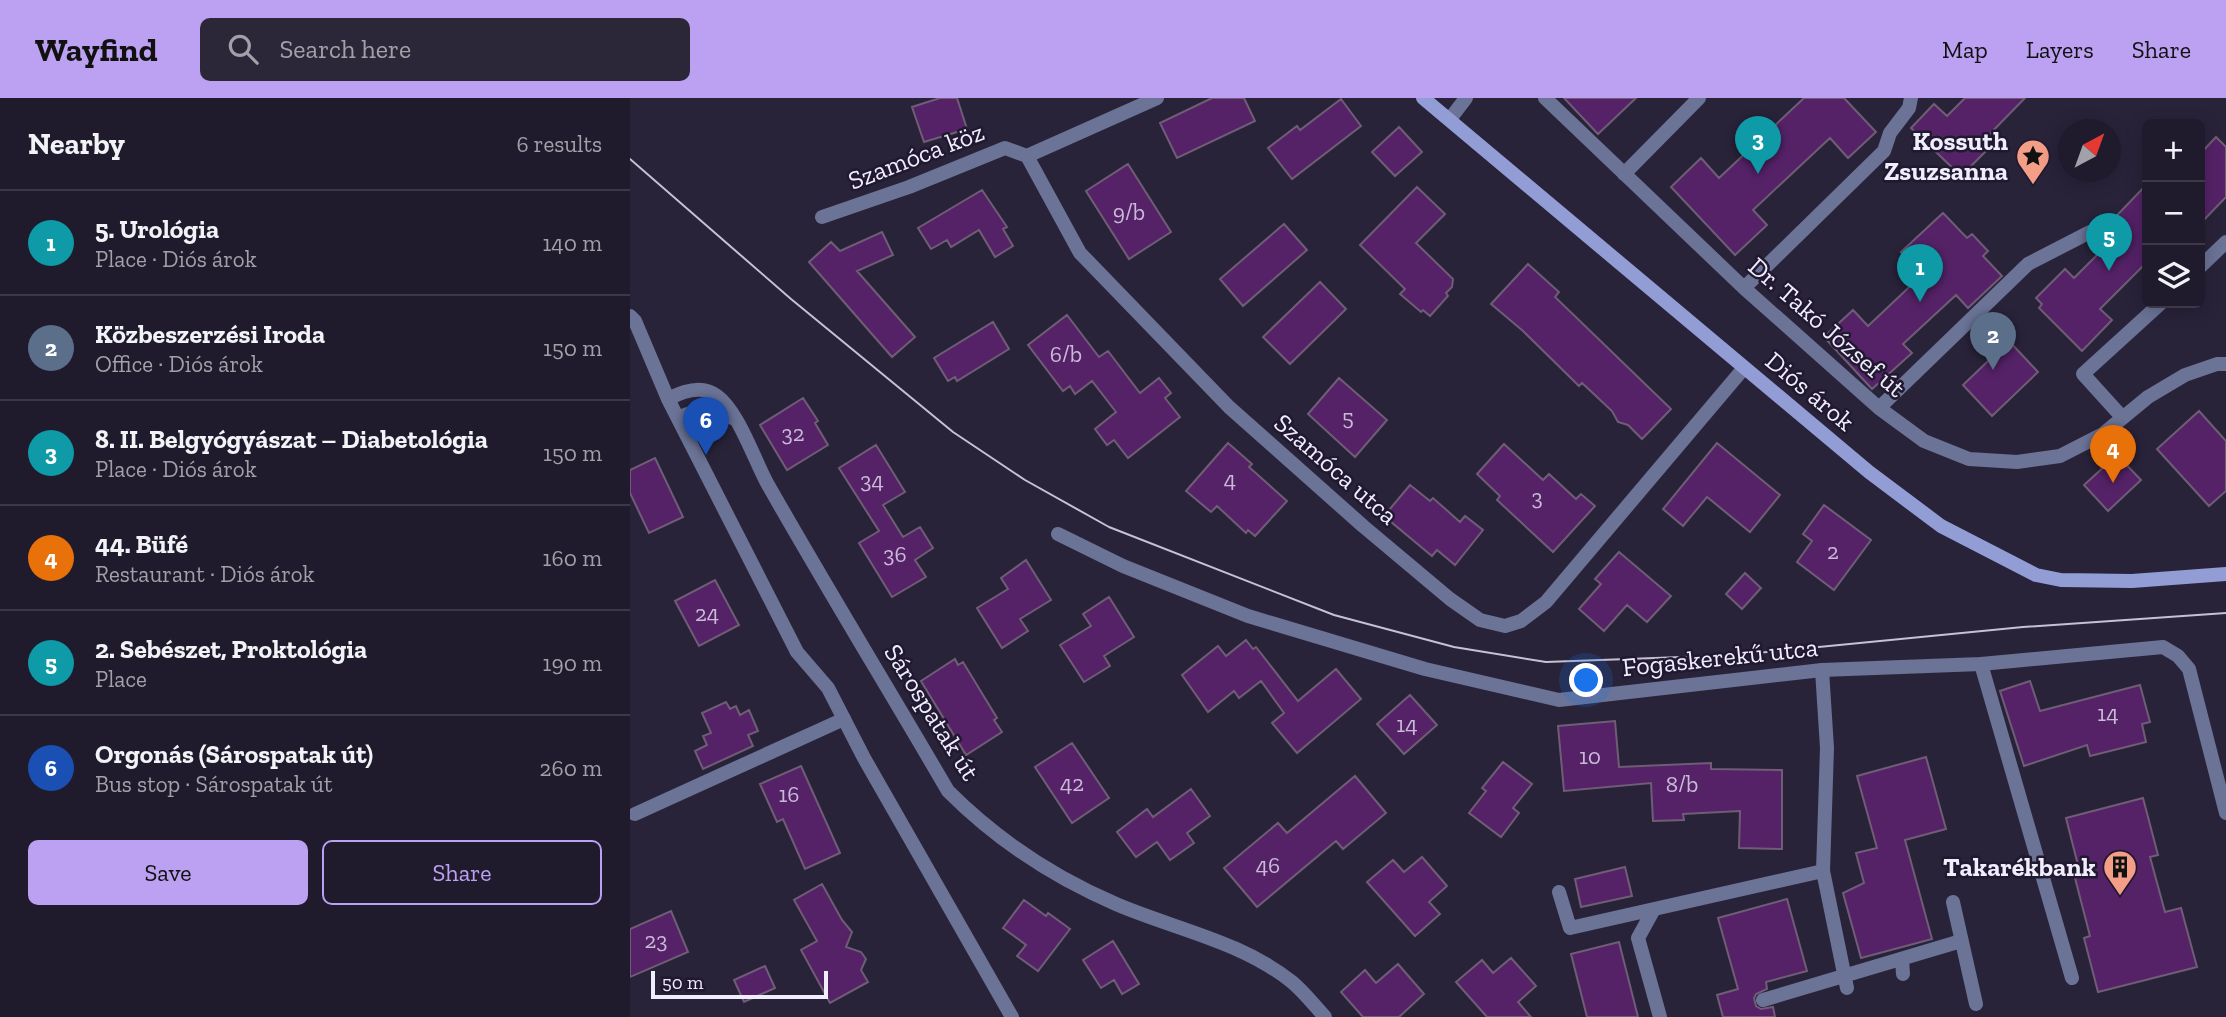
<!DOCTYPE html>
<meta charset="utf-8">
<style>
body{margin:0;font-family:"Zilla Slab",serif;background:#2c2738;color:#f1f3f6}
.controls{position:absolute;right:21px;top:21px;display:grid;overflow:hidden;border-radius:10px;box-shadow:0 4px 18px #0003}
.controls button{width:63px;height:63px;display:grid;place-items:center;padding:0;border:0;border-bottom:2px solid #3c3848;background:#1f1a2c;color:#f1f3f6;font:35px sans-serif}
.compass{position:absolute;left:1428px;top:21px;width:63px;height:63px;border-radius:50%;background:#1f1a2c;box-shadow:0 4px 18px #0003;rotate:41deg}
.scale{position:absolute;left:21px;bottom:18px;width:177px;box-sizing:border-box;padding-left:7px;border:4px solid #f0edfd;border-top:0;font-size:19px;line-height:24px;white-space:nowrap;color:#f0edfd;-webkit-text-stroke:5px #201930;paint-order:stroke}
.you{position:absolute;left:957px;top:583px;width:24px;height:24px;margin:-18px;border:5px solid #fff;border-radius:50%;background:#1a73e8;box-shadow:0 0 0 10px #1a73e833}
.badge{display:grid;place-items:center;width:46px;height:46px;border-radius:50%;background:#bca0f2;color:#fff;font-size:23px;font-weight:700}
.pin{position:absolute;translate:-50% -58px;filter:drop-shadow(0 2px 4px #0008)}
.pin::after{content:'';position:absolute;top:37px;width:24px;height:21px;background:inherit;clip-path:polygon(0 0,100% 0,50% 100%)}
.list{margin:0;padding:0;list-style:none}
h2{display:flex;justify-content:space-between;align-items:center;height:91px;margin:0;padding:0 28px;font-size:30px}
h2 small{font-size:23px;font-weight:400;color:#a1a1a9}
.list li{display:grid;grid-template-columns:46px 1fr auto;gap:21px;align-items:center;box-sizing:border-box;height:105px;padding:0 28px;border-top:2px solid #3c3848}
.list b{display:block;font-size:26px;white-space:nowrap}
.list p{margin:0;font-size:23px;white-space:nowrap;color:#a1a1a9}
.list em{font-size:23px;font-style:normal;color:#a1a1a9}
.actions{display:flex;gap:14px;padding:21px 28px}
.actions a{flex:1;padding:16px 0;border:2px solid #bca0f2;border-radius:10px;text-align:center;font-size:24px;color:#bca0f2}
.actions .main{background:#bca0f2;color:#111}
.icon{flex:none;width:38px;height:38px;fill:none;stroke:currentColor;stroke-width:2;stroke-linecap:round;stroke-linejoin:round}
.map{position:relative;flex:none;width:1596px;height:919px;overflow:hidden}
header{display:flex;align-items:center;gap:42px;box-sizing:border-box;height:98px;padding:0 35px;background:#bca0f2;color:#111}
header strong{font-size:33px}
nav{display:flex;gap:38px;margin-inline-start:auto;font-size:24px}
.search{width:490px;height:63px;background:#2c2738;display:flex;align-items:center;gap:18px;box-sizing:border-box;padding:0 24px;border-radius:10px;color:#a1a1a9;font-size:26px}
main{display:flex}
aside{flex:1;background:#1f1a2c}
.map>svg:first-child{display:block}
.building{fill:#552268;stroke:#6e5d75;stroke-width:2}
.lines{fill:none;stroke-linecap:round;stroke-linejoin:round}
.lane{stroke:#6b7396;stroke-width:14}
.street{stroke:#6b7396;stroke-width:14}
.secondary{stroke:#929dd6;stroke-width:14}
.tram{stroke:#c5c2d3;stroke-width:2}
.labels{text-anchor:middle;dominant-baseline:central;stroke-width:5;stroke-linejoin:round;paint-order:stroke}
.number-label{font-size:23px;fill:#c9bad8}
.poi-label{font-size:26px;font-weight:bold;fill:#f0edfd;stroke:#201930;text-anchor:end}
.street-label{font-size:26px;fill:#f0edfd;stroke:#201930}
</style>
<header>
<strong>Wayfind</strong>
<div class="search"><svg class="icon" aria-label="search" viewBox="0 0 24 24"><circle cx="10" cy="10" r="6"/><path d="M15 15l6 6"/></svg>Search here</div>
<nav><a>Map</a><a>Layers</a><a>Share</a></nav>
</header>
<main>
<aside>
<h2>Nearby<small>6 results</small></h2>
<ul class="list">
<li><span class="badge" style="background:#0f9aa8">1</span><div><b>5. Urológia</b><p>Place · Diós árok</p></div><em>140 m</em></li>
<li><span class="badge" style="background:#5c6f8a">2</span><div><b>Közbeszerzési Iroda</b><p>Office · Diós árok</p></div><em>150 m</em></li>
<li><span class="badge" style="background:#0f9aa8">3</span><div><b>8. II. Belgyógyászat – Diabetológia</b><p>Place · Diós árok</p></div><em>150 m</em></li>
<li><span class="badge" style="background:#e8710a">4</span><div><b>44. Büfé</b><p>Restaurant · Diós árok</p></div><em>160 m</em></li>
<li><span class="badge" style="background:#0f9aa8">5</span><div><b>2. Sebészet, Proktológia</b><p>Place</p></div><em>190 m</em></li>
<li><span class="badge" style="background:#1a4fb4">6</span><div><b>Orgonás (Sárospatak út)</b><p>Bus stop · Sárospatak út</p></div><em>260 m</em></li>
</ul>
<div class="actions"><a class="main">Save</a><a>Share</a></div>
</aside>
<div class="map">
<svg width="1596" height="919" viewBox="0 0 1596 919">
<rect width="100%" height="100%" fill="#29233a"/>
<path class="building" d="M310,0h17l10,31 -43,13 -12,-35z
M582,0h32l11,23 -78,37 -17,-35z
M934,0h72l-38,36z
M1174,0h40l32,34 -28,26 -18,-20 -77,72 14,15 -32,30 -64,-68 30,-29 18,20z
M1335,0h60l-46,47 7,6 -25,25 -50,-48 23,-24 13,12z
M711,1l20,27 -69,53 -24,-31 29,-22 3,4z
M769,29l23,25 -27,24 -23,-24z
M1586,39l10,10v50l-26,27v-70z
M498,66l43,68 -42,27 -43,-68z
M1517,86v78l-47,47 12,11 -30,31 -43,-43 3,-4 -6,-6 29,-29 9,9 36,-36 -9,-10z
M787,89l28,27 -29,29 37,36 -1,8 -6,6 2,3 -18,20 -7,-6 -2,2 -21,-18 5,-5 -45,-44z
M352,92l25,37 -4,2 10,17 -18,11 -16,-27 -28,17 -4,-7 -16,9 -13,-21z
M1313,115l24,25 5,-4 16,17 -5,5 19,20 -34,32 -12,-13 -53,49 9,9 -40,36 -48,-52 29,-27 15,16 54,-51 -21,-23z
M654,126l23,26 -64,56 -23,-27z
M252,134l11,23 -36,16 58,66 -23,20 -83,-95 22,-20 9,9z
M898,166l31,28 -4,5 116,112 -29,30 -14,-14 -10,-3 -6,-11 -30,-28 -3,3 -56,-55 -32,-27z
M690,184l26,27 -56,55 -27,-27z
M437,217l32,42 9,-6 32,42 19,-15 12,15 -6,5 15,19 -52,41 -14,-18 -7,5 -12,-16 21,-17 -24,-31 -17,13 -5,-8 -7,5 -35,-46z
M363,224l16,27 -52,32 -2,-4 -7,4 -14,-23z
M1379,243l29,31 -46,44 -29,-31z
M709,280l48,42 -32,37 -47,-43z
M173,300l15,23 -3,2 13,22 -41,25 -27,-45z
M1569,313l27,30v50l-17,15 -52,-57z
M598,345l24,21 -3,3 38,34 -32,35 -7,-6 -2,3 -29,-27 -6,6 -25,-21z
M1087,345l63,52 -30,37 -43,-35 -24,29 -20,-17z
M874,346l39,36 6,-6 27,25 5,-5 14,12 -42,46 -56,-52 3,-4 -23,-22z
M246,347l29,47 -22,13 20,32 17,-10 13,21 -18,12 11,17 -34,20 -33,-54 20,-12 -40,-63z
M1487,357l24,25 -33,31 -24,-26z
M25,360l28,59 -34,16 -19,-40v-23z
M780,387l20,16 3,-3 27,24 5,-6 18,14 -28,35 -18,-15 -5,6 -48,-40z
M1194,407l47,35 -37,50 -37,-28 15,-21 -9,-7z
M989,454l52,44 -24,26 -20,-17 -23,26 -25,-22 22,-25 -6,-5z
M396,462l25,40 -31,19 8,12 -26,17 -25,-40 31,-19 -7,-11z
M1115,475l16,15 -19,21 -16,-15z
M85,482l24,45 -40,21 -24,-45z
M479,499l25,40 -30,19 6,10 -26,16 -24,-37 31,-19 -8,-12z
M616,542l7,9 3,-2 42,54 38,-32 25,30 -64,54 -25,-30 12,-10 -23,-32 -22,17 -5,-7 -26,21 -26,-37 36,-29 8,10z
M325,561l3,6 5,-3 34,56 -3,2 8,12 -36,23 -45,-74z
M1400,583l10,30 100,-26 10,37 -8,2 4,18 -56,14 -3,-11 -63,21 -24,-75z
M780,597l27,30 -33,29 -27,-30z
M96,604l4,7 6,-3 4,9 9,-5 9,21 -10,4 5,11 -50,23 -8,-18 12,-6 -4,-9 8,-3 -9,-20z
M985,623l4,46 92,-4v6l71,1v79l-43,-1 1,-37 -57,3 1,6 -31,1 -2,-38 -87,8 -6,-65z
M442,645l37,55 -37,25 -37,-56z
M1296,659l20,72 -41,11 27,99 -71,19 -18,-65 21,-10 -8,-30 21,-5 -20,-72z
M873,664l29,22 -19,24 6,5 -18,24 -32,-24 17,-22 -4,-3z
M171,668l39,87 -35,16 -22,-50 -6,3 -17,-38z
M725,678l31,37 -43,36 -7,-8 -79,66 -33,-39 54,-45 9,10z
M561,691l19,27 -23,17 7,10 -24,17 -13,-18 -21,15 -19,-25 30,-23 6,8z
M1513,700l15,57 -8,2 15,55 16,-4 16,59 -99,25 -14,-54 6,-2 -15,-58 6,-1 -15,-59z
M792,759l25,29 -18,16 11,12 -25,22 -48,-54 26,-22 11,12z
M995,769l7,29 -51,11 -6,-28z
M192,786l20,36 10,12 -6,15 15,5 5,7 -5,11 7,12 -38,21 -29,-53 16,-9 -23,-41z
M1157,801l20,72 -41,11 1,7 -11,5 -2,4 2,8 5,3 12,-2 2,10h-52l-6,-22 21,-6 -20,-71z
M394,802l22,16 2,-3 22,16 -32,42 -21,-15 9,-11 -23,-17z
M41,813l17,41 -58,25v-48z
M483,843l26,43 -17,10 -8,-14 -13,8 -18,-28z
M989,844l19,75h-51l-16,-63z
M881,860l25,28 -18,16 13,15h-44l-31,-35 26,-22 11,13z
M768,866l26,30 -25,23h-36l-22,-25 24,-22 11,13z
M135,868l10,22 -31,14 -10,-22z"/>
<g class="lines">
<path class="lane" d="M915,0l199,190 135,120 45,33 45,18 48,3 43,-6 43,-22 45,-37 37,-22 32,-11h9
M820,21l16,-21
M994,76l75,-76
M1570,169l26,-25
M1114,190l140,-137 6,-18 19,-25 2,-10
M1249,310l149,-144 62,-32
M1492,319l-39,-43 78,-71
M1351,566l91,314
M1192,572l5,78 -4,123 24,117
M5,716l209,-95
M929,794l11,36 253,-57
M1323,804l23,102
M1024,811l-16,29 22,79
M1272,861l1,15
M1133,902l198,-59"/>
<path class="street" d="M527,0l-130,58 53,97 149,154 134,119 87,73 30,21 25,6 16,-5 25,-19 198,-234
M192,119l87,-30 96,-39 22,8
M0,218l5,5 33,78 129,253 31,36 36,70 148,259
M38,301c15,-8 34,-15 49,-3 21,15 37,63 50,87 59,104 121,205 181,308 48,48 105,86 168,113 58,25 125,37 176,78 12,10 22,23 33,35
M48,320c23,-11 34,-9 57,1
M428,436l65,32 125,50 177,53 134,31 263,-30 159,-6 182,-17 15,9 11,13 37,144"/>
<path class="secondary" d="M793,0l446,374 72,54 95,49 25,5 71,1 94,-7"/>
<path class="tram" d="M0,61l161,140 162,133 72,48 84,47 225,88 120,32 92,15 190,-7 287,-28 203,-14"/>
</g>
<defs>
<g id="sight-pin" transform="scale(1.75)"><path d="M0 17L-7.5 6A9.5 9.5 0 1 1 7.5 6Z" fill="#f49e87" stroke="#201930"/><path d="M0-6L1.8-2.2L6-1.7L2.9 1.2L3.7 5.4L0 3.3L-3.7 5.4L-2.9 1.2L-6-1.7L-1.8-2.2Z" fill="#111"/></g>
<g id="building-pin" transform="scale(1.75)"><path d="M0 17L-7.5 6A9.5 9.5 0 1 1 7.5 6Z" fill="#f49e87" stroke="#201930"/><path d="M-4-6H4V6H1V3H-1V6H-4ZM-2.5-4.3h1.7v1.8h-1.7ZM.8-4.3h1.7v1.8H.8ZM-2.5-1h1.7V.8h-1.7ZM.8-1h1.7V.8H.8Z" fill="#111"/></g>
</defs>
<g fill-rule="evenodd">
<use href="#sight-pin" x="1403" y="58"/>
<use href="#building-pin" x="1490" y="769"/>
</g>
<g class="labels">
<g class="number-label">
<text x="499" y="114">9/b</text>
<text x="436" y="256">6/b</text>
<text x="718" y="319">5</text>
<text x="163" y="335">32</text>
<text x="600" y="381">4</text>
<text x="242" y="382">34</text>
<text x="907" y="399">3</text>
<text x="1203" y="453">2</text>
<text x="265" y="456">36</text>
<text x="77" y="515">24</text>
<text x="1478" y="615">14</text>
<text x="777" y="626">14</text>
<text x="960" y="658">10</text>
<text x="442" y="685">42</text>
<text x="1052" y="686">8/b</text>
<text x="159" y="696">16</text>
<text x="638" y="767">46</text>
<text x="26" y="842">23</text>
</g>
<g class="poi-label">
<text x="1378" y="43">Kossuth<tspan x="1378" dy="30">Zsuzsanna</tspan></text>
<text x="1466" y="769">Takarékbank</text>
</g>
<g class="street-label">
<text transform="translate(286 58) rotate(-21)">Szamóca köz</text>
<text transform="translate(1197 229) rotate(41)">Dr. Takó József út</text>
<text transform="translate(1180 293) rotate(40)">Diós árok</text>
<text transform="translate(706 371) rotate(41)">Szamóca utca</text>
<text transform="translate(1090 559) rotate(-6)">Fogaskerekű utca</text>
<text transform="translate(302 614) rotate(58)">Sárospatak út</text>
</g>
</g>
</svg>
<div class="controls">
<button>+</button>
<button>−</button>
<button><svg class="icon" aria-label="layers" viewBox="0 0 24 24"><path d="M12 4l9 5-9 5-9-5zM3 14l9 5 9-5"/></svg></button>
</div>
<svg class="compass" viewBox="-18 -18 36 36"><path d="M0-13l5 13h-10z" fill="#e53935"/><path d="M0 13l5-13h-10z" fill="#a1a1a9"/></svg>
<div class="scale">50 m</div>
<div class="you"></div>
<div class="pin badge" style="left:1290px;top:204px;background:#0f9aa8">1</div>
<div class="pin badge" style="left:1363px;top:272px;background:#5c6f8a">2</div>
<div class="pin badge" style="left:1128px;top:76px;background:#0f9aa8">3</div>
<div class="pin badge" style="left:1483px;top:385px;background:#e8710a">4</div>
<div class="pin badge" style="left:1479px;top:173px;background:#0f9aa8">5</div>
<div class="pin badge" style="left:76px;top:357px;background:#1a4fb4">6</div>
</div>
</main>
